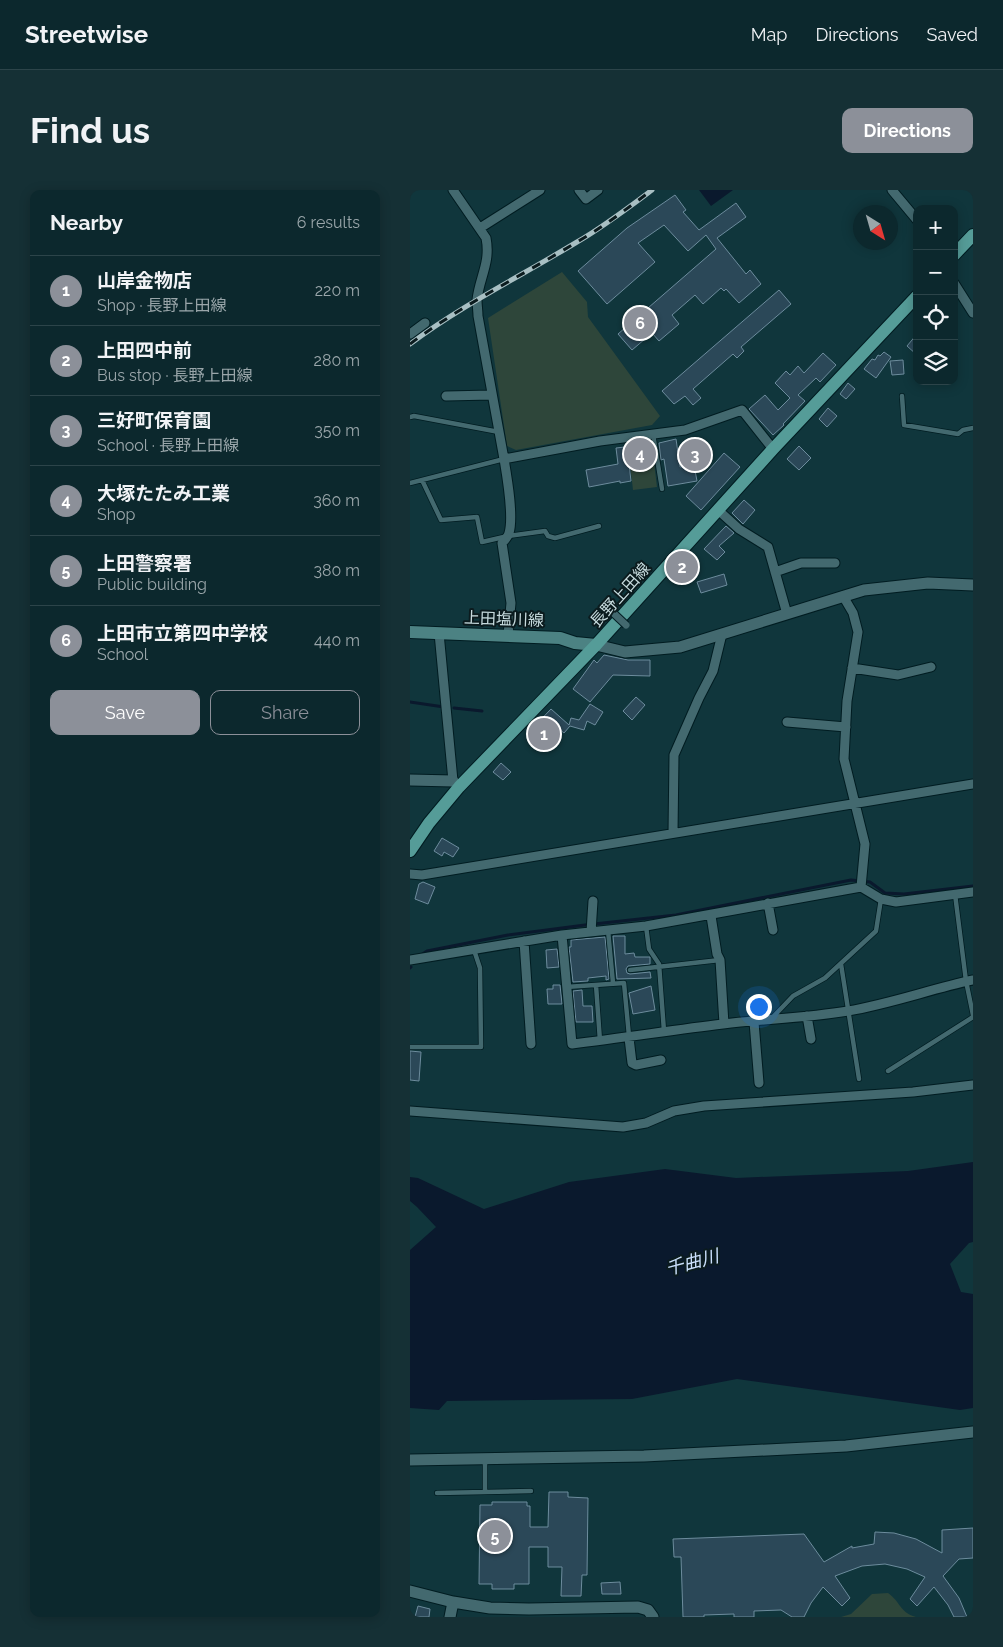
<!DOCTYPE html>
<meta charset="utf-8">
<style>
body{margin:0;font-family:Raleway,"Noto Sans JP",sans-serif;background:#153035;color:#f1f3f6}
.controls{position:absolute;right:15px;top:15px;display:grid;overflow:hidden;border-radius:10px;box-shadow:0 2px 12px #0003}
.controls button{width:45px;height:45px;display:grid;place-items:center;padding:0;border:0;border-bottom:1px solid #2c4449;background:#0c282d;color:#f1f3f6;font:25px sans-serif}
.compass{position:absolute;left:443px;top:15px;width:45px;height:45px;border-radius:50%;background:#0c282d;box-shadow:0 2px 12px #0003;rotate:143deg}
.you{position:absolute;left:348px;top:816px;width:18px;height:18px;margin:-12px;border:4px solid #fff;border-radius:50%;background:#1a73e8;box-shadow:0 0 0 8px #1a73e833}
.badge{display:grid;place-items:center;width:32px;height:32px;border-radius:50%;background:#8c9099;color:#fff;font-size:16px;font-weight:700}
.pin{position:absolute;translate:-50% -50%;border:2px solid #fff;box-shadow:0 1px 5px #0006}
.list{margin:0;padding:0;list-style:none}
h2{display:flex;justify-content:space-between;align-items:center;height:65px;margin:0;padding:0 20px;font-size:21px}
h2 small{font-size:16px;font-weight:400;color:#9aa6aa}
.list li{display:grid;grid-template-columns:32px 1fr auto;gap:15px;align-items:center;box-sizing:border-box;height:70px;padding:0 20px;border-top:1px solid #2c4449}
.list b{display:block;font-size:19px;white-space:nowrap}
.list p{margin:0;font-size:16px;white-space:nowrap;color:#9aa6aa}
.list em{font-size:16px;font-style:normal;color:#9aa6aa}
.actions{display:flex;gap:10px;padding:15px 20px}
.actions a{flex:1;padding:11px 0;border:1px solid #8c9099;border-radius:10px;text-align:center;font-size:18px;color:#8c9099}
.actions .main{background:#8c9099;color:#fff}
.icon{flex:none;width:28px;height:28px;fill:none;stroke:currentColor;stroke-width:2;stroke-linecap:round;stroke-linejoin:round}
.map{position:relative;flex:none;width:563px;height:1427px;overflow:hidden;border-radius:10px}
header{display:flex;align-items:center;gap:30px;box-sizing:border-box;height:70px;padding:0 25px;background:#0c282d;border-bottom:1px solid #2c4449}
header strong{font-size:24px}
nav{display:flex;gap:28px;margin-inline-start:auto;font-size:18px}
.intro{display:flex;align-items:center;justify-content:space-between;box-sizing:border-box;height:120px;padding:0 30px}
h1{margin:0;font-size:35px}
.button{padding:12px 22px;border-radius:10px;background:#8c9099;color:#fff;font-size:18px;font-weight:700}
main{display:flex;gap:30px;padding:0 30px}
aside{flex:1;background:#0c282d;border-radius:10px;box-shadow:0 2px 12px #0003}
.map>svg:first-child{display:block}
.green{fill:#2e463a}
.water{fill:#0a192d}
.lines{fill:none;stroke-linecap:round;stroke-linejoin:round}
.stream{stroke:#0a192d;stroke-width:3}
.building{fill:#2b4858;stroke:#6d8c9d}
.service-casing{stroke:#011c21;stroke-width:6}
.minor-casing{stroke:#011c21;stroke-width:11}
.tertiary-casing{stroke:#011c21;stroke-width:13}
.secondary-casing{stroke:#011c21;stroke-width:14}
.primary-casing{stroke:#011c21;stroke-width:14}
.service{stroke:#43696f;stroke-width:4.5}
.minor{stroke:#43696f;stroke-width:9}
.tertiary{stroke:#43696f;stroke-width:11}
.secondary{stroke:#4c8283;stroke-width:12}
.primary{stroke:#559c98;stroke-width:12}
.rail-casing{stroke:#a8bfc3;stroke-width:5}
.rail{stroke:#0b1b1e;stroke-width:3;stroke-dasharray:9;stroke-linecap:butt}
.pedestrian-bridge-casing{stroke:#011c21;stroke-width:9;stroke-linecap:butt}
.pedestrian-bridge{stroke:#43696f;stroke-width:7}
.labels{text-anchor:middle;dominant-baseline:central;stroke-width:4;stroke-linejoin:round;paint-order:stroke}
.street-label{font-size:16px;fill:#c7dbde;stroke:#0b1b1e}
.water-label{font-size:18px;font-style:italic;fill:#cbe0fc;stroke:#0b1b1e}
</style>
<header>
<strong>Streetwise</strong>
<nav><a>Map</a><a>Directions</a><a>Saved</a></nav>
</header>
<div class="intro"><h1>Find us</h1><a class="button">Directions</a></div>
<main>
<aside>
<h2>Nearby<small>6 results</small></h2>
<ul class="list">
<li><span class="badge">1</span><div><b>山岸金物店</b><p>Shop · 長野上田線</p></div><em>220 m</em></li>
<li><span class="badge">2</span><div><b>上田四中前</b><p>Bus stop · 長野上田線</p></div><em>280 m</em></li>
<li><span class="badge">3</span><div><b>三好町保育園</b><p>School · 長野上田線</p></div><em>350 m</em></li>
<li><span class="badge">4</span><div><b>大塚たたみ工業</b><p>Shop</p></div><em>360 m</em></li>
<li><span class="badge">5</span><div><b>上田警察署</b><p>Public building</p></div><em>380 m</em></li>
<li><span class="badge">6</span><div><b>上田市立第四中学校</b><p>School</p></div><em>440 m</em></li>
</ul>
<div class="actions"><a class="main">Save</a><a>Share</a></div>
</aside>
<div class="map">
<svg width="563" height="1427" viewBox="0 0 563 1427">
<rect width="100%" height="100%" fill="#10363c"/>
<path class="green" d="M152,82l25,30 1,15 72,99 -8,9 -136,25 -9,-4 -19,-128z
M244,272l3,25 -24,3 -3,-26z
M478,1403c13,9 11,19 28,24h-75l10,-3 21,-20z"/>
<path class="water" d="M289,0h34l-22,16z
M563,972v80l-4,1 -19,21 11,28 12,2v114l-13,2 -223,-31 -105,20 -185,2 -8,9 -29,-2v-158l26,-23 -19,-20 -7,-6v-24l8,1 66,31 85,-27 96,-13 71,9 172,-7z"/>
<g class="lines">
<path class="stream" d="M0,512l34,5
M44,518l28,3
M11,765l6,-4 81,-16 77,-10 91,-10 175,-35 19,2 15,11 19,1 69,-8
M0,778l1,-1"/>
</g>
<path class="building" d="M265,5l11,15 -3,2 16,18 37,-27 10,14 -29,21 29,36 4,-4 11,14 -22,19 -13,-14 -2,2 -3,-3 -18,16 -8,-9 -23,20 7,9 -20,17 -7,-8 -20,17 -14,-16 98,-85 -10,-14 -18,16 -24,-26 -26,18 17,19 -48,42 -29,-33 49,-43z
M369,100l12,14 -50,43 3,4 -7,7 -4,-4 -40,35 8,9 -8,7 -8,-9 -11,8 -12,-13z
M507,144v21l-10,-9z
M474,162l7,5 -15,21 -12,-9 8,-10 3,1 3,-5 2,1z
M413,163l13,12 -16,17 -4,-4 -18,17 7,6 -22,23 1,1 -11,10 -24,-26 16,-14 13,15 12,-12 -15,-15 11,-12 4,4 8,-9 6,7z
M493,170l1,14 -12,1 -2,-14z
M438,193l7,6 -9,10 -6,-5z
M418,218l9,8 -10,11 -8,-8z
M266,249l4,28 14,-2 3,16 -29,5 -4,-27 -3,1 -2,-17z
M241,254l2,17 -24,3 2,17 -11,2v-2l-31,6 -3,-17 32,-6 -2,-16z
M389,256l12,12 -12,12 -12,-11z
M314,263l16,14 -39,43 -15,-14z
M334,310l11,10 -12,14 -11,-11z
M316,336l8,7 -15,13 6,6 -8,8 -13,-11z
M314,384l3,11 -26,8 -4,-11z
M194,465l24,5h22v16l-37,-1 -23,27 -17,-13 21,-29 3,3z
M226,507l9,8 -13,15 -9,-9z
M180,514l13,8 -8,13 -8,-4 -3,9 -14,-4 -6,7 -5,-4 -15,17 -15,-14 22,-23 18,16 2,-7 8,2z
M91,573l10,9 -8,8 -10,-8z
M32,648l17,10 -6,9 -9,-5 -2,4 -8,-5z
M13,692l12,5 -7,17 -13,-5 4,-15z
M203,746h12v18l9,-1 1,4h15v7l-22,2 -2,3 1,4 3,1 20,-2 1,6 -34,1z
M195,747l4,42 -3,1v-4l-18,2v3l-15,1 -4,-35h2v-7z
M147,759l2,18 -12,1 -1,-18z
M143,795h7l2,19h-14l-1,-15h6z
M241,796l4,24 -22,4 -4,-21z
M172,800l1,16h9l1,16h-17l-3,-31z
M0,861l11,1 -2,29 -9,-1z
M139,1302h19v5l20,1 -1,77h-5l-1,21h-20l1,-29h-14v-20h-19v37h-15v5h-22v-5h-13l1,-79h12v-3h35v4h3v21h18z
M563,1338v30l-14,1 -16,17 16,22 8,19h-13l-6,-12 -14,-18 -17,19 -7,-7 15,-22 -18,-8 -22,-5 -23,2 -27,10 15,22 -8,8 -19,-19 -12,16 -7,14h-12l-11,-7 -27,1v6h-20v-3l-30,1v2h-21l-2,-60h-7l-1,-18 131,-5 20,28 28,-16v2l22,-4 1,-12 19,1 22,6 26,14v-23z
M210,1392l1,12h-19l-1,-11z
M8,1416l12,3 -1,8h-14z"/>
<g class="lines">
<g class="service-casing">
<path id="service" d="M492,206l2,29 54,9 5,-4 10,-2
M0,227l4,-1 85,16
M243,244l9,55
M12,290l19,40 36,-3 5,25 26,-6 37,-5 3,5 7,2 44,-12
M0,293l94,-24
M545,704l11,87 7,34
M236,736l3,23 10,15 5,67
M198,740l5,53
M431,774l18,115
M220,780l90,-10
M186,795l4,56
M156,797l58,-4 5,53
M362,828l21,-22 32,-18 51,-47 5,-32
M0,857h71l-1,-79 -6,-18
M478,881l85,-54
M75,1269v33
M27,1303l94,-2"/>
</g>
<g class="minor-casing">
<path id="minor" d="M43,0l33,48c5,25 -7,40 -9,62 0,5 1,11 1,16l26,143 96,-18 85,-11 57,-20 31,39
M169,0l7,9 12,-9
M482,0l25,30
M70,38l60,-38
M544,93l19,30
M0,144l15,-11
M36,206l45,-1
M94,269c3,18 10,57 5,74 -1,4 -4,7 -7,10l9,60 -3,32
M308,320l21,19 29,18 19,67
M365,382l26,-9h34
M433,406l10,17 5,19 -11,69 -3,58 21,85 -4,43
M29,443l14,148 4,4
M442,478l46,7 33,-8
M377,532l59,5
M263,643l1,-78 25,-57 14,-27 9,-37
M0,684l12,1 551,-91
M358,713l5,27
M301,726l6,38 3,6 4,64
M181,742l2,-31
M152,745l10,109c51,-6 101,-14 151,-20 42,-5 83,-6 125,-13 42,-7 83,-22 125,-31
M114,751l7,103
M0,770l152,-25 84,-9 215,-39 20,12 15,3 77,-10
M397,826l4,23
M344,832l5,61
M219,848l3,25 4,2 25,-5
M0,921l213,16 23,-4 28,-12 30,-5 209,-14 60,-7"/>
</g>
<g class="tertiary-casing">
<path id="tertiary" d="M186,455l29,7 55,-5 184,-57 64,-7 45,2
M0,590l43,1
M0,1270l234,-4 202,-10 127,-14
M0,1401l43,11 37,6 39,1 109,-2 10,3 5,7
M40,1427l3,-15"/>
</g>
<g class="secondary-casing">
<path id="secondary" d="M0,442l150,6 15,5 21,2"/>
</g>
<g class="primary-casing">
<path id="primary" d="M544,65l19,-20
M0,661l19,-28 30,-36 137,-142 177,-196 144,-153"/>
</g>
<use href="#service" class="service"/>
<use href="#minor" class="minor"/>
<use href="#tertiary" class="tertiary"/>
<use href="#secondary" class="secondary"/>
<use href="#primary" class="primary"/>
<g class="rail-casing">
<path id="rail" d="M0,154c52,-39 111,-68 167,-102 26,-15 51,-34 75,-52"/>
</g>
<use href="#rail" class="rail"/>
<g class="pedestrian-bridge-casing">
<path id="pedestrian-bridge" d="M198,418l18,17"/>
</g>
<use href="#pedestrian-bridge" class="pedestrian-bridge"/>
</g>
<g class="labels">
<g class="street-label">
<text transform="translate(210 405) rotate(-48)">長野上田線</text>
<text transform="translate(94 429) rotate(2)">上田塩川線</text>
</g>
<g class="water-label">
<text transform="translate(282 1072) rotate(-15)">千曲川</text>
</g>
</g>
</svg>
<div class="controls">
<button>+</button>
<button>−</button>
<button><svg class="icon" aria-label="locate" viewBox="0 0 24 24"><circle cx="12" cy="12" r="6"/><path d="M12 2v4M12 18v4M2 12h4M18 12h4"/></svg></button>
<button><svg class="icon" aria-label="layers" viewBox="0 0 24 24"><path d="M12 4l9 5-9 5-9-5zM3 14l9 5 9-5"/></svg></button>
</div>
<svg class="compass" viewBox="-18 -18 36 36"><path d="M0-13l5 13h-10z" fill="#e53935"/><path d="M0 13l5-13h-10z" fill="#9aa6aa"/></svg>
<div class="you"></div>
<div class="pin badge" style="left:134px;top:544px">1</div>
<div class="pin badge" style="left:272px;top:377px">2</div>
<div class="pin badge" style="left:285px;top:265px">3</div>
<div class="pin badge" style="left:230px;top:264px">4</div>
<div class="pin badge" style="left:85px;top:1346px">5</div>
<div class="pin badge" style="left:230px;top:133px">6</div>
</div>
</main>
